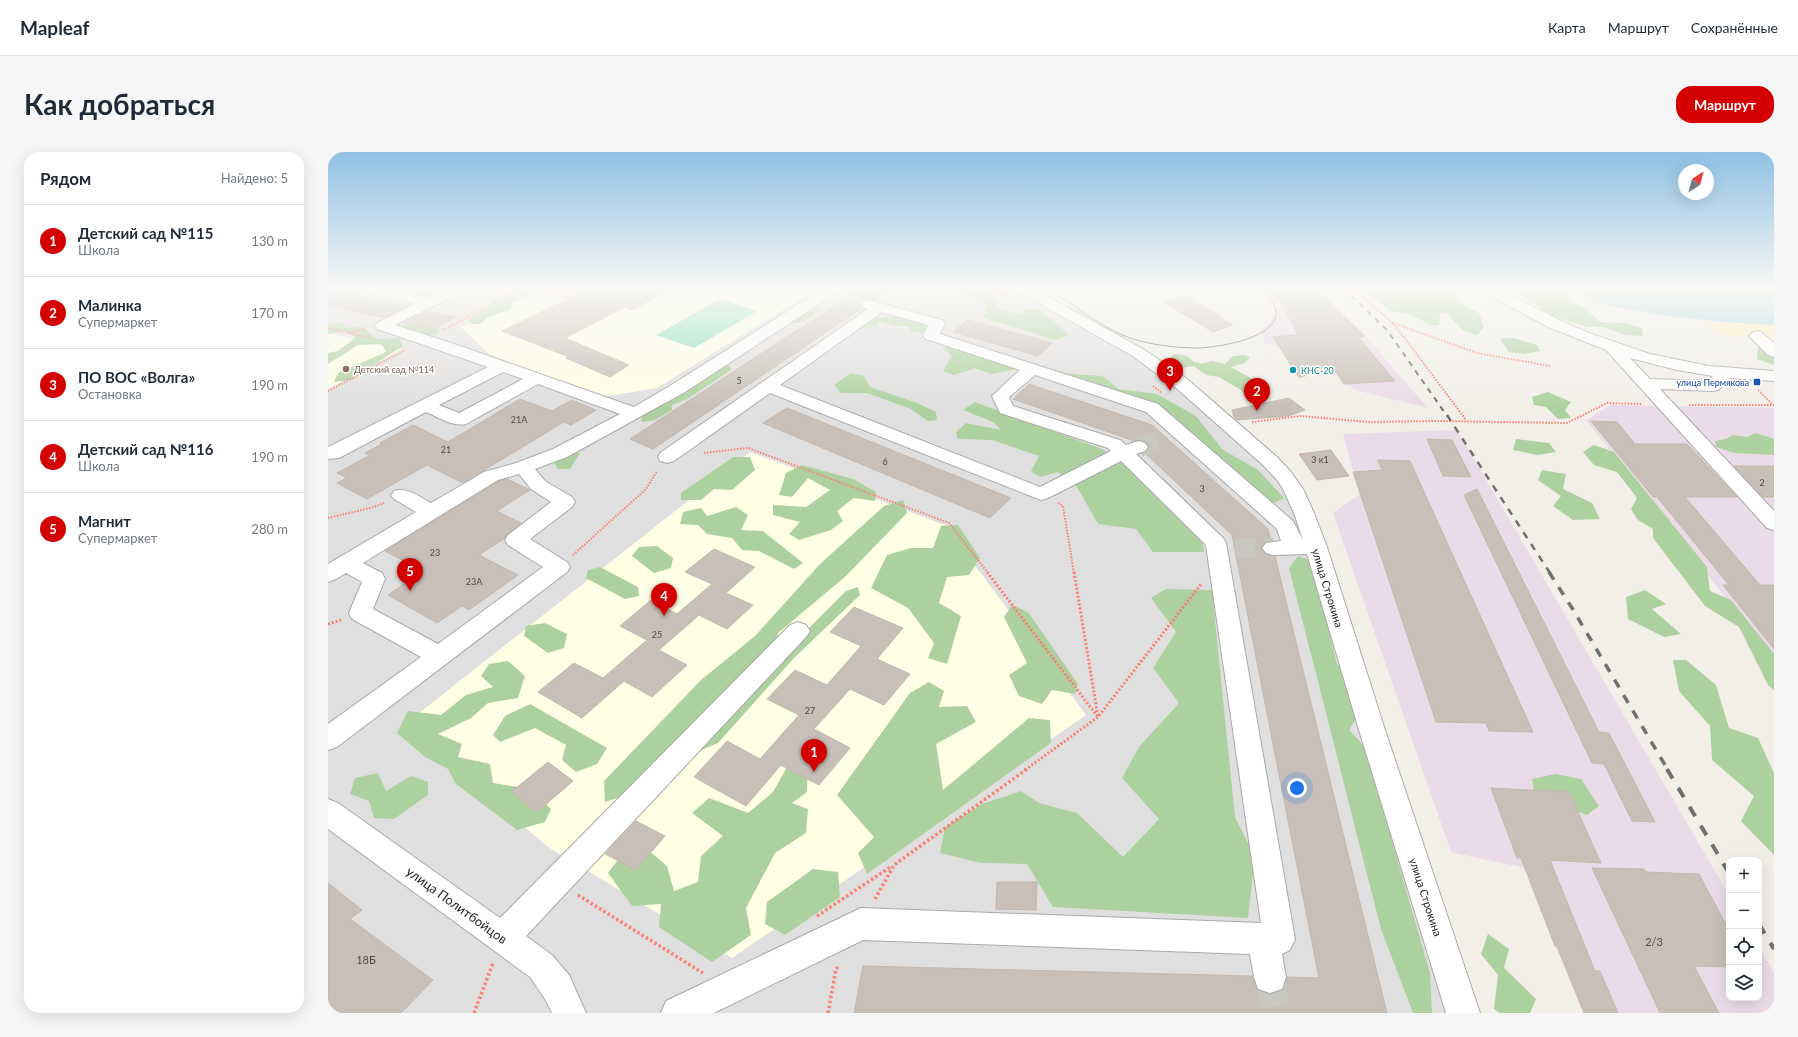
<!DOCTYPE html>
<html lang="ru">
<meta charset="utf-8">
<style>
body{margin:0;font-family:Lato,sans-serif;background:#f6f6f7;color:#1f2937}
.controls{position:absolute;right:12px;bottom:12px;display:grid;overflow:hidden;border-radius:8px;box-shadow:0 4px 16px #0002}
.controls button{width:36px;height:36px;display:grid;place-items:center;padding:0;border:0;border-bottom:1px solid #e0e1e3;background:#fff;color:#1f2937;font:20px sans-serif}
.compass{position:absolute;left:1350px;top:12px;width:36px;height:36px;border-radius:50%;background:#fff;box-shadow:0 4px 16px #0002;rotate:36deg}
.you{position:absolute;left:969px;top:636px;width:14px;height:14px;margin:-10px;border:3px solid #fff;border-radius:50%;background:#1a73e8;box-shadow:0 0 0 6px #1a73e833}
.badge{display:grid;place-items:center;width:26px;height:26px;border-radius:50%;background:#d40000;color:#fff;font-size:13px;font-weight:700}
.pin{position:absolute;translate:-50% -33px;filter:drop-shadow(0 1px 2px #0008)}
.pin::after{content:'';position:absolute;top:21px;width:14px;height:12px;background:inherit;clip-path:polygon(0 0,100% 0,50% 100%)}
.list{margin:0;padding:0;list-style:none}
h2{display:flex;justify-content:space-between;align-items:center;height:52px;margin:0;padding:0 16px;font-size:17px}
h2 small{font-size:13px;font-weight:400;color:#747a83}
.list li{display:grid;grid-template-columns:26px 1fr auto;gap:12px;align-items:center;box-sizing:border-box;height:72px;padding:0 16px;border-top:1px solid #e0e1e3}
.list b{display:block;font-size:15px;white-space:nowrap}
.list p{margin:0;font-size:13px;white-space:nowrap;color:#747a83}
.list em{font-size:13px;font-style:normal;color:#747a83}
.icon{flex:none;width:22px;height:22px;fill:none;stroke:currentColor;stroke-width:2;stroke-linecap:round;stroke-linejoin:round}
.map{position:relative;flex:none;width:1446px;height:861px;overflow:hidden;border-radius:16px}
header{display:flex;align-items:center;gap:24px;box-sizing:border-box;height:56px;padding:0 20px;background:#fff;border-bottom:1px solid #e0e1e3}
header strong{font-size:19px}
nav{display:flex;gap:22px;margin-inline-start:auto;font-size:14px}
.intro{display:flex;align-items:center;justify-content:space-between;box-sizing:border-box;height:96px;padding:0 24px}
h1{margin:0;font-size:28px}
.button{padding:10px 18px;border-radius:16px;background:#d40000;color:#fff;font-size:14px;font-weight:700}
main{display:flex;gap:24px;padding:0 24px}
aside{flex:1;background:#fff;border-radius:16px;box-shadow:0 4px 16px #0002}
.map>svg:first-child{display:block}
.residential{fill:#e0dfdf}
.industrial{fill:#ebdbe8}
.education{fill:#ffffe5}
.forest{fill:#add19e}
.sand{fill:#fff1ba}
.pitch{fill:#88e0be}
.water{fill:#aad3df}
.building{fill:#c7bfb8;stroke:#c4b6ab}
.lines{fill:none;stroke-linecap:round;stroke-linejoin:round}
.minor-tunnel-far2{stroke:#c8c6c1;stroke-width:16;stroke-dasharray:16 8;stroke-linecap:butt}
.minor-tunnel-far1{stroke:#c8c6c1;stroke-width:20;stroke-dasharray:20 10;stroke-linecap:butt}
.minor-tunnel{stroke:#c8c6c1;stroke-width:30;stroke-dasharray:30 15;stroke-linecap:butt}
.minor-casing{stroke:#a9a9a9;stroke-width:2}
.path-far2{stroke:#fa8072;stroke-width:2;stroke-dasharray:1.5 1.5;stroke-linecap:butt}
.path-far1{stroke:#fa8072;stroke-width:3;stroke-dasharray:2 2;stroke-linecap:butt}
.path{stroke:#fa8072;stroke-width:3.5;stroke-dasharray:2.5 2.5;stroke-linecap:butt}
.minor{fill:#fff;fill-rule:evenodd}
.tram{stroke:#707070;stroke-width:1}
.rail-far3{stroke:#707070;stroke-width:2;stroke-dasharray:5.5 5.5;stroke-linecap:butt}
.rail-far2{stroke:#707070;stroke-width:2.5;stroke-dasharray:7 7;stroke-linecap:butt}
.rail-far1{stroke:#707070;stroke-width:3.5;stroke-dasharray:9 9;stroke-linecap:butt}
.rail{stroke:#707070;stroke-width:4;stroke-dasharray:11 11;stroke-linecap:butt}
.education-dot{fill:#8d6e63;stroke:#fff;stroke-width:1.5}
.culture-dot{fill:#0f9aa8;stroke:#fff;stroke-width:1.5}
.transit-dot{fill:#1a4fb4;stroke:#fff;stroke-width:1.5}
.labels{text-anchor:middle;dominant-baseline:central;stroke-width:3;stroke-linejoin:round;paint-order:stroke}
.far-education-label{font-size:9px;fill:#785e54;stroke:#fff;text-anchor:start}
.far-culture-label{font-size:9px;fill:#0d838f;stroke:#fff;text-anchor:start}
.number-label{font-size:9px;fill:#4b4948}
.far-transit-label{font-size:9px;fill:#164399;stroke:#fff;text-anchor:end}
.street-label{font-size:11px;fill:#222;stroke:#fff}
.near-number-label{font-size:11px;fill:#4b4948}
.near-street-label{font-size:13px;fill:#222;stroke:#fff}
</style>
<header>
<strong>Mapleaf</strong>
<nav><a>Карта</a><a>Маршрут</a><a>Сохранённые</a></nav>
</header>
<div class="intro"><h1>Как добраться</h1><a class="button">Маршрут</a></div>
<main>
<aside>
<h2>Рядом<small>Найдено: 5</small></h2>
<ul class="list">
<li><span class="badge">1</span><div><b>Детский сад №115</b><p>Школа</p></div><em>130 m</em></li>
<li><span class="badge">2</span><div><b>Малинка</b><p>Супермаркет</p></div><em>170 m</em></li>
<li><span class="badge">3</span><div><b>ПО ВОС «Волга»</b><p>Остановка</p></div><em>190 m</em></li>
<li><span class="badge">4</span><div><b>Детский сад №116</b><p>Школа</p></div><em>190 m</em></li>
<li><span class="badge">5</span><div><b>Магнит</b><p>Супермаркет</p></div><em>280 m</em></li>
</ul>
</aside>
<div class="map">
<svg width="1446" height="861" viewBox="0 0 1446 861">
<rect width="100%" height="100%" fill="#f2efe9"/>
<path class="residential" d="M0,136h684l118,65 33,23 109,95 13,18 11,22 153,502h-1121z"/>
<path class="industrial" d="M933,136h54l50,48 63,72 -73,-18 -48,-36 -41,-10 -6,-14 11,-9 7,-15z
M1283,253l163,3v251l-188,-239z
M1129,278l272,465v103h30v-52l15,26v41h-190l-29,-67 -30,-78 -74,-16 -118,-339 27,-19 -7,-22 -10,-38z"/>
<path class="education" d="M206,136h284l-161,100 -55,9 -113,-43 -28,-27z
M0,181l73,17 -73,39z
M422,300l195,73 141,190 -354,243 -184,-111 -144,-122z"/>
<path class="forest" d="M82,136h41l-36,11z
M202,136h12l-30,15 -3,7 -21,7 -8,7h-9l-2,-4 14,-9 9,-4 -1,-6 30,-5 1,-4z
M614,136h47l7,9 1,12 21,5 12,-5h9l30,26 -13,5 -73,-22 5,-11 -9,-10z
M1035,136h99l-6,13 23,12 5,14 -7,8 -13,-4 -18,-18h-6l-1,12h-8l-22,-11 -19,-3z
M1228,138l13,3 1,9 14,5 16,15 26,1 16,5 1,8 -18,-1 -21,-8h-17l-45,-14 -1,-6 -18,-9v-7l12,2z
M490,153l4,4 -18,13 -11,1 -3,-4 19,-13z
M570,163l18,4 13,11 -4,3 -13,-1 -3,-6h-14l-16,-5 -3,6 -12,1v-5l11,-7 5,2z
M15,171l2,5 19,-1 12,12 23,-1 4,8 -19,12 -30,21 -20,3 4,-9 48,-21 -4,-8 -24,1 -30,19v-11l10,-2 18,-14 -12,-6 -16,3v-10z
M88,171l23,6 -2,5 -14,2 -22,-7 4,-5z
M1185,186l24,7 3,6 -16,3 -15,-2 -9,-13z
M1446,191v22l-17,-6 1,-14z
M620,194l18,6 47,7v11l-22,4 -16,-6 -21,7 -11,-4 9,-15 -8,-7z
M846,202l12,1 7,6 9,3 10,-3 13,3 8,-8 11,-1 6,2 -5,6 -14,4 36,20 1,9 -7,3 -16,-3 -4,-6 -22,-13 -13,-2 -12,-9 -13,2 -13,-8z
M402,213l1,5 -44,29 -15,6v5l-17,10 -13,2 -1,-6 14,-9 12,-3v-4l48,-31z
M523,221l13,3 6,11 47,16 19,9 1,8 -9,1 -17,-12 -44,-16h-26l-7,-8z
M742,222l33,2 15,13 39,5 39,22 26,33 36,21 26,28 -12,6 -98,-85 -105,-40z
M1220,240l23,10 -6,8 6,8 -13,1 -12,-12 -12,-2 -2,-8z
M647,250l127,47 19,11 17,15 25,3 56,55 -17,6 2,13h-51l-17,-23 -38,-5 -21,-37 -19,-15 -18,5 -9,-6 8,-15 -47,-16 -34,-1 -2,-7 10,-9 35,7 -8,-8 -30,-12z
M1428,281l18,6v16l-40,-2 -18,-6 -1,-6 11,-2 7,-4 14,2z
M1188,287l33,4 7,9 -18,3 -25,-5z
M1266,293l20,7 93,115 3,24 21,9 43,54v36l-6,-5 -29,-58 -34,-21 -52,-68v-9l-15,-9 -7,-11 6,-11 -20,-26 -23,-7 -11,-13z
M239,298l13,3 -10,16h-12l-6,-10z
M405,305h17l5,13 -23,20 -18,-1 -13,11h-20v-7z
M474,313l51,14 23,13 -1,9 -21,-3 -17,13 6,10 -12,9 -32,10 -10,-6 11,-12 -27,-7v-10l33,2 24,-17 -22,-12 -16,19 -13,-2 7,-22z
M1214,318l24,4 -3,15 29,14 8,16 -27,1 -20,-14 8,-10 -23,-16z
M575,348l4,13 -61,63 -68,57 -1,11 20,-4 49,-49 12,-4 2,8 -66,63 -76,85 -26,11 -57,38 -30,10 -1,-21 97,-101 54,-44 65,-72 64,-58z
M408,355l12,8 -7,15 22,1 40,32 -9,6 -35,-18 -17,-1 -10,-12 -25,-4 -9,-9 -18,-1 3,-12 18,-4 6,8z
M630,373l22,33 -11,17 -22,2 -8,26 22,13 -14,48 -19,-6 6,-15 -26,-35 -37,-20 16,-33 24,-7h22l8,-22z
M329,394l16,12 -2,10 -17,5 -22,-17 7,-9z
M970,404l14,5 25,103 12,12 8,41 -8,13 16,17 65,226 2,40h-19l-32,-84 -92,-361z
M272,415l38,20 1,9 -14,3 -39,-21 2,-8z
M838,437l46,1 23,227 20,40 -7,61 -195,-11 -26,-43 -46,-1 -41,-10 5,-26 37,-23 39,-13 18,12 38,10 46,44 36,-38 -37,-41 17,-31 40,-44 -26,-35 23,-36 -25,-34z
M1317,438l21,14 -14,5 29,25 -17,3 -36,-18 -2,-22z
M684,453l16,7 50,72 -3,10 -23,-4 -10,14 -23,-8 -10,-21 18,-12 -23,-46z
M217,471l22,11 -3,14 -16,5 -24,-17 2,-10z
M1345,508h13l30,25 13,43 29,10 16,35v82l-33,-34 13,-25 -42,-36 -2,-34 -31,-35z
M180,509l17,15 -7,22 -30,5 -17,15 -33,16 24,10 -4,13 32,7 3,19 37,6 21,20 -6,13 -28,8 -61,-46 -8,-15 -23,-12 -28,-24 11,-22 33,4 25,-20 27,-8 -12,-11 8,-12z
M601,530l15,9 -5,16 28,-1 9,16 -40,22 7,46 86,-72 21,2 1,23 -184,131 -9,-21 16,-16 -37,-42 73,-102z
M202,552l77,44 -10,16 -21,8 -14,-12 4,-15 -31,-17 -35,14 -7,-7 12,-19z
M463,608l17,1 -1,31 -15,11 16,6 -2,24 -31,20 -29,55 5,27 -39,27 -53,-35 2,-23 -29,2 -24,-33 15,-20 23,-5 21,18 7,25 24,-9 3,-26 22,-20 -31,-23 17,-15 39,15 25,-21z
M50,621l8,18 25,-15 17,6v13l-34,24 -20,-1 -5,-17 -19,-7 5,-16z
M1227,622l26,5 18,27 -12,9 -52,-18 -3,-18z
M485,717l25,3 2,25 -55,38 -20,-11 2,-22z
M1160,782l21,15 -5,19 32,31 -6,14h-30l-6,-4 4,-34 -17,-21z"/>
<path class="sand" d="M1395,170l51,3v14l-54,-4 -15,-12z"/>
<path class="pitch" d="M392,147l37,12 -63,37 -38,-13z"/>
<path class="water" d="M1245,136h201v37l-51,-3 -64,-7 -60,-11z"/>
<path class="building" d="M0,136l59,14 20,4 -22,11 -10,-1 -47,-11z
M263,136h82l-41,22 -7,-3 -60,31 64,27 -19,12 -44,-19 3,-1 -67,-26z
M534,136h29l-17,12 -6,-1 -6,1 -2,5 2,3 -209,141 -23,-10z
M937,136h50l50,48 -6,2 36,43 -51,3 -12,-18 -33,12 -26,-41 25,-2 -16,-31z
M858,144l24,14 23,15 -20,7 -49,-30z
M99,159l29,6 -24,13 -28,-8z
M640,168l84,23 -14,13 -85,-24z
M701,232l123,41 116,104 3,12 -6,1 -5,6 6,6 9,2 112,457h-533l9,-47 389,10 5,13 13,5 12,-4 5,-13 32,1 -87,-443 -87,-82 5,-6 -4,-5 -7,-2 -6,1 -4,-2 -116,-40z
M961,246l16,12 -17,6 -51,4 -3,-3 -2,-7z
M192,247l32,12 20,-11 24,10 -25,15 -7,-3 -101,61 -36,-18 -60,34 -30,-16 10,-5 -10,-5 33,-18 -5,-2 17,-9 -2,-1 33,-18 35,17z
M459,256l224,90 -21,20 -227,-95z
M1263,269l26,1 18,22h52l50,53h-52l75,88h14v64l-51,-64h6l-72,-88h-4z
M1099,287l25,1 19,37 -28,-1z
M1003,298l18,26 -32,4 -18,-26z
M1050,308l32,1 123,271 -44,-1 -3,-8 -50,-1 -83,-250 29,-2z
M1406,314h40v31h-11z
M179,327l23,11 -33,21 24,12 -14,11 -2,4 -26,17 39,20 -49,35 -7,-4 -25,17 -49,-28 35,-24 -38,-20 114,-70z
M1149,337l122,243 10,1 46,89 -23,-1 -28,-57 -12,-1 -128,-268z
M386,397l41,18 -29,26 27,12 -26,24 -28,-14 -40,35 28,15 -35,32 -28,-16 -42,37 -44,-26 36,-29 29,15 44,-38 -27,-14 31,-26 26,14 35,-30 -27,-12z
M526,455l49,21 -26,31 33,15 -26,31 -34,-16 -36,40 36,19 -31,37 -38,-20 -35,41 -52,-29 33,-36 33,18 39,-44 -32,-16 28,-29 32,15 34,-39 -31,-14z
M220,610l25,19 -36,31 -26,-20z
M1163,636l78,4 32,71 -51,-3 45,111h5l18,42h-34l-27,-67h-2l-34,-88h-4z
M308,669l29,15 -29,34 -31,-16z
M1264,716l52,1 1,3 54,2 30,56v37l-35,-1 25,47h-59z
M669,730h40l-1,28 -40,-1z
M0,731l34,27 -12,9 83,61 -32,33h-62l-11,-10z"/>
<g class="lines">
<path class="minor-tunnel-far2" d="M519,146l21,6"/>
<path class="minor-tunnel-far1" d="M811,295l27,-9
M907,396h38"/>
<path class="minor-tunnel" d="M942,825l6,36"/>
<g class="minor-casing">
<path id="minor" d="M36,136h24l39,10 25,-10h20l-2,3 -37,15 -38,19 62,20 177,62 39,-23 151,-96h17l-2,3 -154,101 -118,65 -32,12 10,12 27,16 3,5 -3,5 -42,32 37,23 3,5 -3,5 -230,175 -9,3v-26l93,-67 -69,-38 -3,-6 13,-31 -16,-9 -10,6 -8,3v-18l88,-52 -22,-13 -3,-4 3,-4c14,-4 25,6 37,12l53,-31 32,-9 37,-14 67,-35 -82,-30 -72,40c-13,3 -28,-7 -40,-12l-87,46 -11,1v-12l160,-80 -111,-38 -3,-3 3,-3 38,-19 -49,-13zM175,220l20,7 -64,34 -20,-8zM191,322l12,15 20,13 -43,33 -3,5 3,5 35,22 -105,77 -65,-35 12,-30 -3,-6 -19,-10 135,-83z
M687,136h17l111,61 43,29 91,79 14,15 12,17 11,24 13,34 58,183 95,283h-34l-87,-283 -52,-176 -34,1 -7,-2 -4,-5 4,-5 15,-2 -4,-12 -131,-117 -111,-37 -26,22 4,9 107,34 6,5 13,-4 6,2 3,4 -3,4 -9,3 87,84 3,5 69,396 -5,11 -8,4 4,23 -4,12 -12,4 -12,-4 -4,-12 -4,-23 -387,-14 -149,73h-53l5,-12 195,-93 400,15 -55,-378 -85,-84 -73,37 -7,2 -271,-107 -96,68 -7,2 -7,-2 -2,-4 2,-4 208,-144 -5,-2 -2,-3 2,-3 5,-1 74,20 3,3 -5,11 218,70 135,117 10,19 -9,-27 -11,-24 -6,-9 -14,-15 -89,-79 -43,-31 -114,-64zM554,160l46,13 -5,11 3,3 94,31 -28,26 8,17 108,35 3,3 -71,36 -260,-102z
M1153,136h16l62,32 30,13 61,21 59,12 65,5v10l-44,-3 -12,12 -6,1 -52,-2 114,122v19l-7,-2 -161,-178 -58,-23 -52,-28zM1302,206l47,12 36,6 -5,5 -58,-2z
M1429,179l5,2 12,10v14l-6,-2 -19,-19 3,-3z
M470,470l8,3 4,6 -4,6 -280,299 26,19 17,20 17,38h-34l-7,-14 -15,-22 -202,-148v-30l10,4 162,115 290,-293z"/>
</g>
<path class="path-far2" d="M667,136l12,7
M1026,136l38,35 12,14 62,83
M0,138l5,-2
M224,141l16,4 17,-9
M1065,171l84,30 73,13
M0,176l42,10
M115,178l81,-42
M21,180l17,-3
M825,234l9,7
M1430,238l15,15
M0,239l77,-41
M1361,253h85
M924,270l48,-6 69,6 68,-1 130,2 40,-20 35,1
M376,301l44,-5 201,75 39,50
M730,351l5,3 11,67
M0,366l46,-11 10,-4
M245,403l73,-66 11,-18"/>
<path class="path-far1" d="M659,420l111,145
M746,420l24,145
M0,472l13,-4
M697,618l73,-53 104,-134"/>
<path class="path" d="M250,743l125,78
M547,747l19,-34 133,-96
M489,764l75,-50
M146,861l19,-50
M500,861l8,-44 3,-4"/>
<use href="#minor" class="minor"/>
<path class="tram" d="M720,136c29,19 58,44 92,53 20,5 40,7 60,7 19,-1 80,-10 76,-38 -1,-9 -10,-16 -16,-22"/>
<path class="rail-far3" d="M1015,136l44,42 60,86"/>
<path class="rail-far2" d="M1119,263l103,158"/>
<path class="rail-far1" d="M1221,420l23,36 96,162"/>
<path class="rail" d="M1339,617l62,104
M1431,772l15,25"/>
</g>
<linearGradient id="sky" x2="0" y2="1"><stop stop-color="#8fc0e4"/><stop offset="0.53" stop-color="#f9f8f5"/><stop offset="1" stop-color="#f9f8f5" stop-opacity="0"/></linearGradient>
<rect width="1446" height="257" fill="url(#sky)"/>
<circle class="education-dot" cx="18" cy="217" r="4"/>
<circle class="culture-dot" cx="965" cy="218" r="4"/>
<rect class="transit-dot" x="1425" y="226" width="8" height="8" rx="2"/>
<g class="labels">
<g class="far-education-label">
<text x="26" y="217">Детский сад №114</text>
</g>
<g class="far-culture-label">
<text x="973" y="218">КНС-20</text>
</g>
<g class="number-label">
<text x="411" y="228">5</text>
<text x="191" y="267">21А</text>
<text x="118" y="297">21</text>
<text x="992" y="307">3 к1</text>
<text x="557" y="309">6</text>
<text x="1434" y="330">2</text>
<text x="874" y="336">3</text>
<text x="107" y="400">23</text>
<text x="146" y="429">23А</text>
<text x="329" y="482">25</text>
<text x="482" y="558">27</text>
</g>
<g class="far-transit-label">
<text x="1421" y="230">улица Пермякова</text>
</g>
<g class="street-label">
<text transform="translate(1000 436) rotate(73)">улица Строкина</text>
<text transform="translate(1098 745) rotate(72)">улица Строкина</text>
</g>
<g class="near-number-label">
<text x="1326" y="789">2/3</text>
<text x="38" y="807">18Б</text>
</g>
<g class="near-street-label">
<text transform="translate(129 753) rotate(36)">улица Политбойцов</text>
</g>
</g>
</svg>
<div class="controls">
<button>+</button>
<button>−</button>
<button><svg class="icon" aria-label="locate" viewBox="0 0 24 24"><circle cx="12" cy="12" r="6"/><path d="M12 2v4M12 18v4M2 12h4M18 12h4"/></svg></button>
<button><svg class="icon" aria-label="layers" viewBox="0 0 24 24"><path d="M12 4l9 5-9 5-9-5zM3 14l9 5 9-5"/></svg></button>
</div>
<svg class="compass" viewBox="-18 -18 36 36"><path d="M0-13l5 13h-10z" fill="#e53935"/><path d="M0 13l5-13h-10z" fill="#747a83"/></svg>
<div class="you"></div>
<div class="pin badge" style="left:486px;top:620px">1</div>
<div class="pin badge" style="left:929px;top:259px">2</div>
<div class="pin badge" style="left:842px;top:239px">3</div>
<div class="pin badge" style="left:336px;top:464px">4</div>
<div class="pin badge" style="left:82px;top:439px">5</div>
</div>
</main>
